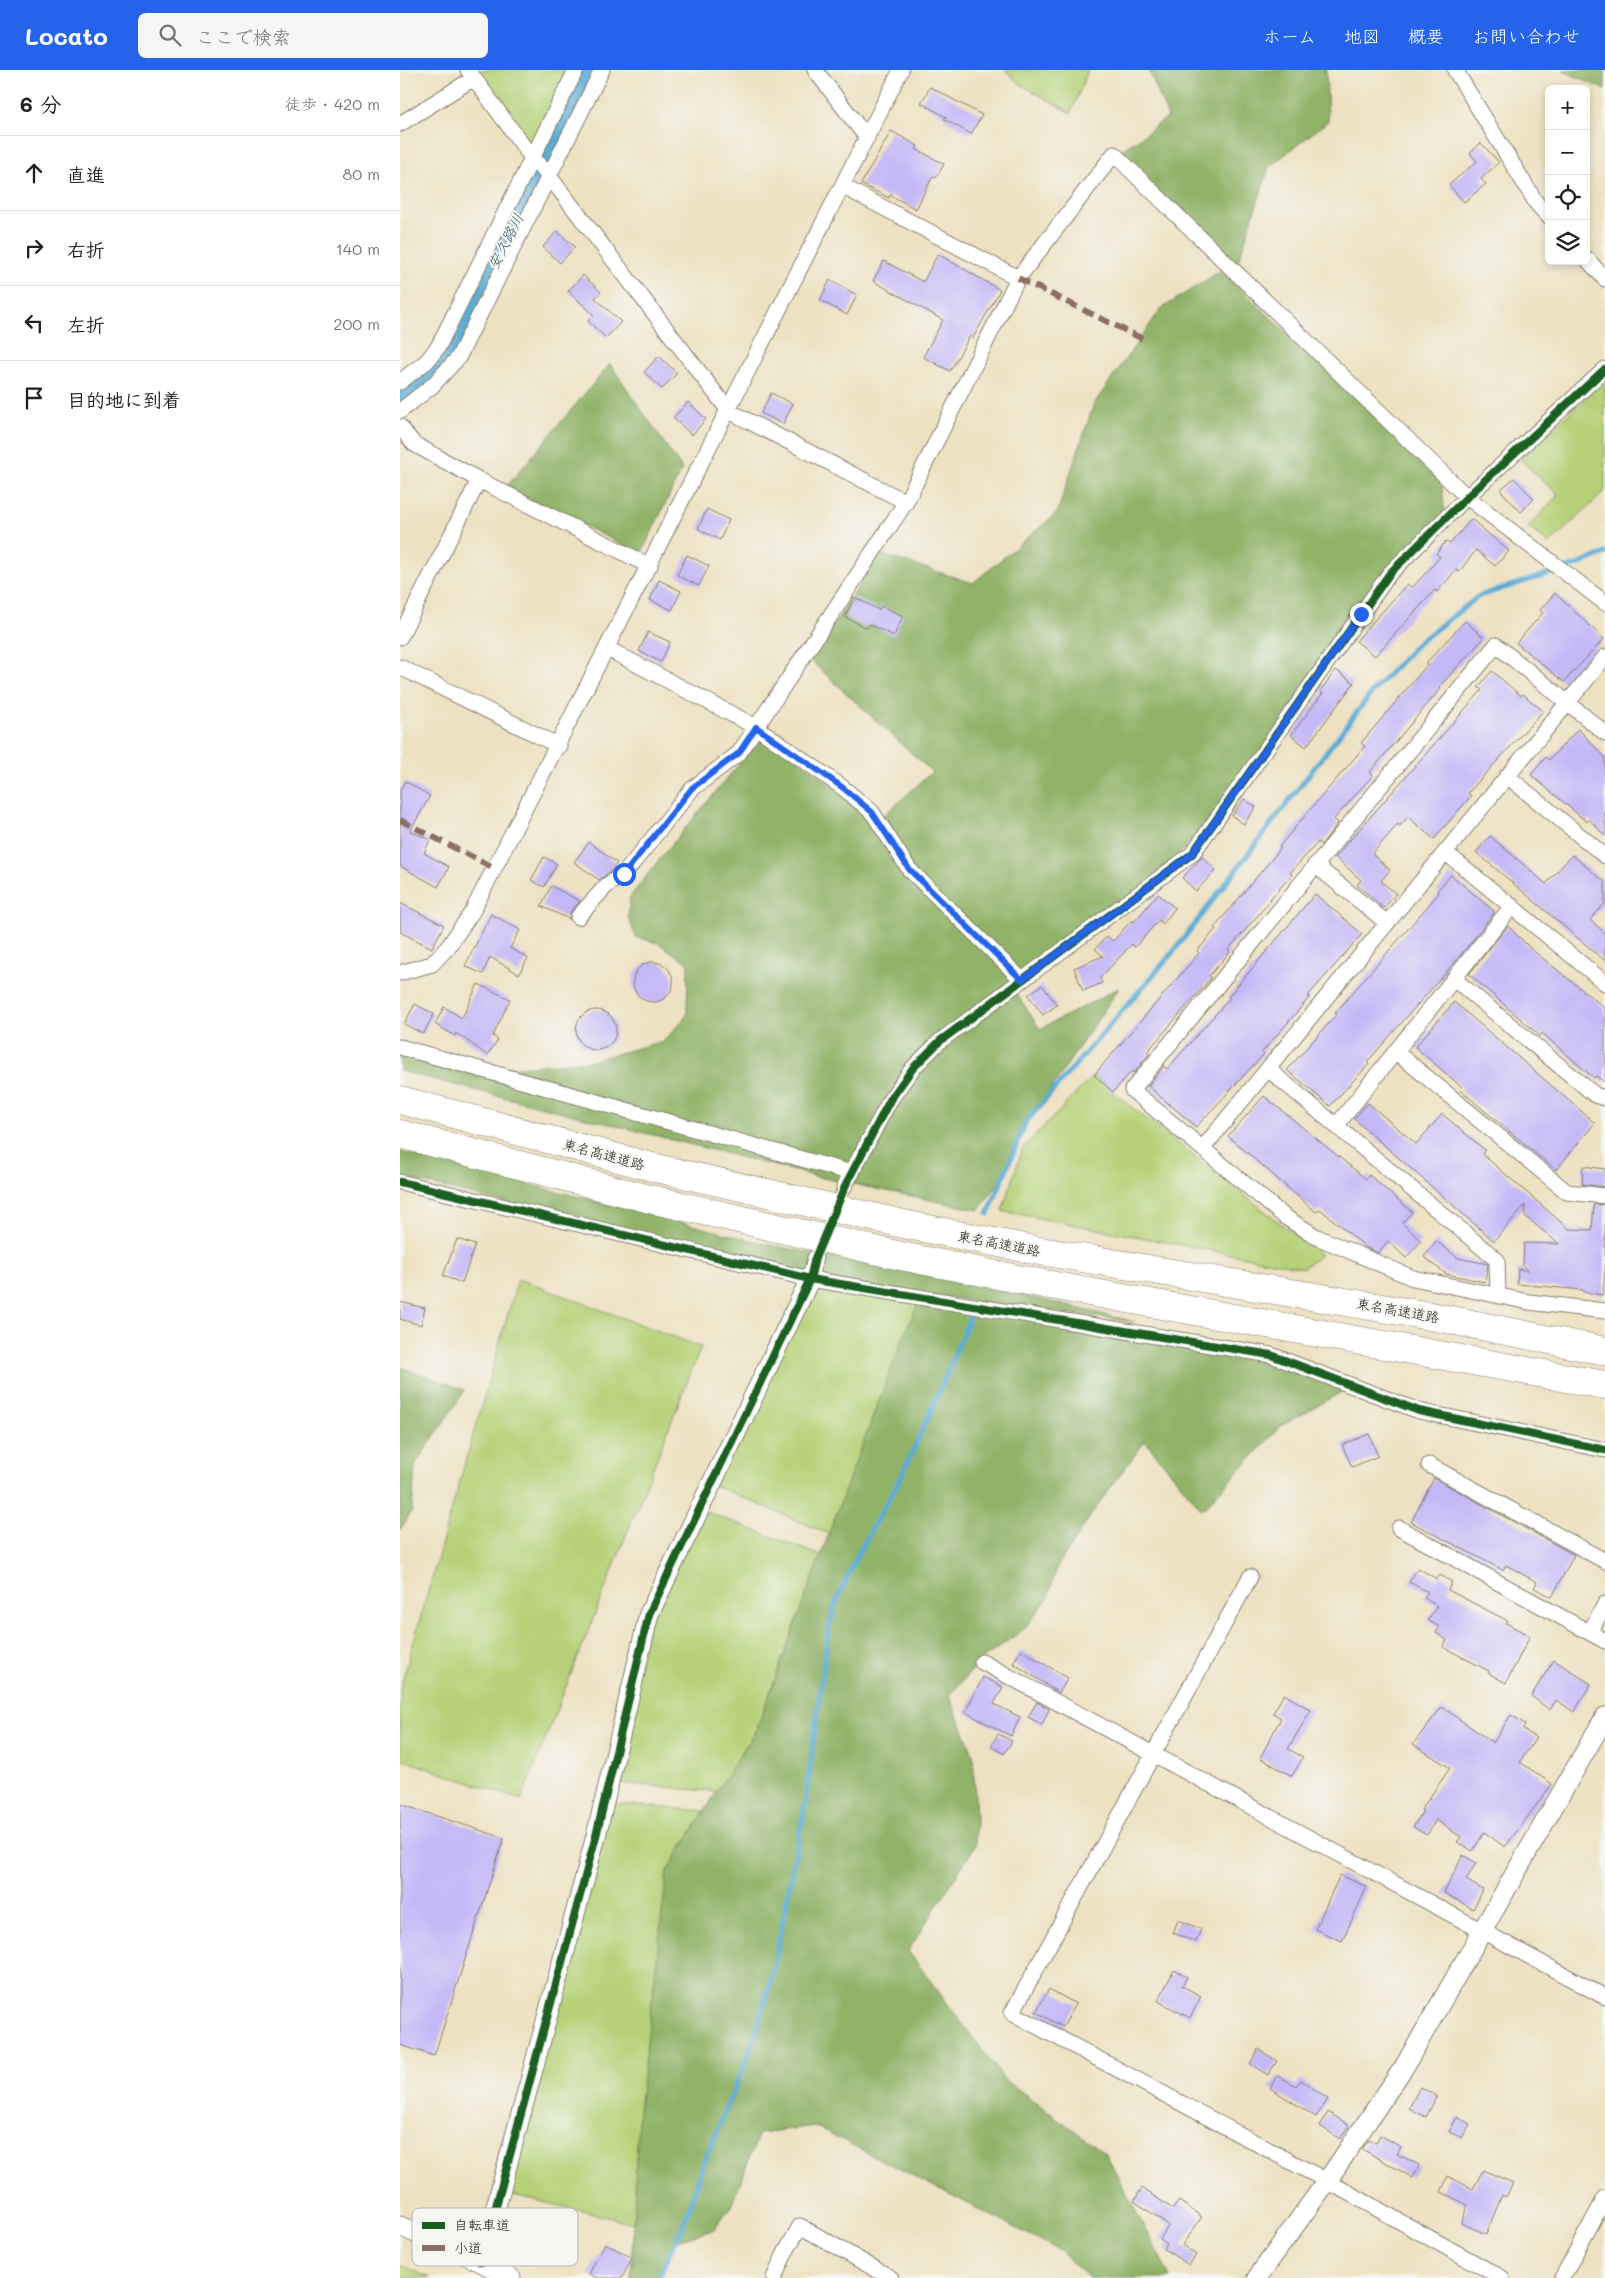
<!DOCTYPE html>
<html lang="ja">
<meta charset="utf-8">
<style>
body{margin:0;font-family:Mali,"Klee One",sans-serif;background:#f6f6f6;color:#202124}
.controls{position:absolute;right:15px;top:15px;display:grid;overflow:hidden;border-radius:8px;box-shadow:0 2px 8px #0003}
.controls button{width:45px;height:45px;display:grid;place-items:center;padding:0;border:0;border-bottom:1px solid #e0e0e0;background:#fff;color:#202124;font:25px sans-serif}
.stop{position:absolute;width:15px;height:15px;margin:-11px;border:4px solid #2563eb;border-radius:50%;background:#fff}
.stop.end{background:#2563eb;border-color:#fff;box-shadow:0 1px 5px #0008}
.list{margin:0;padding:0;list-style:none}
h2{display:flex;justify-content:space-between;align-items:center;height:65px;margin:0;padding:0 20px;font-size:21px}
h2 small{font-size:16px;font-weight:400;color:#757577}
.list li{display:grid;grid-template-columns:32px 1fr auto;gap:15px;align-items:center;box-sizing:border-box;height:75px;padding:0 20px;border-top:1px solid #e0e0e0}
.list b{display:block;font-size:19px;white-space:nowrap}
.list em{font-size:16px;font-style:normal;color:#757577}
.icon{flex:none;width:28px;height:28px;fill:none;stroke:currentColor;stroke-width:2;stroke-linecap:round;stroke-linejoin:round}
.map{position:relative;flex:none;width:1205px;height:2208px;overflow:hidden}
header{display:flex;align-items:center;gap:30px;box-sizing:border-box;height:70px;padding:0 25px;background:#2563eb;color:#fff}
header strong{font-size:24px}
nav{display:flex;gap:28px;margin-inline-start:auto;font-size:18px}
.search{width:350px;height:45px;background:#f6f6f6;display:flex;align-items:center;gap:12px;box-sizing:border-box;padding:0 18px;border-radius:8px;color:#757577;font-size:19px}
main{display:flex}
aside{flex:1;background:#fff}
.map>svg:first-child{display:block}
.green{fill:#b6d177;stroke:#69764a}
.forest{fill:#90b368;stroke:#566842}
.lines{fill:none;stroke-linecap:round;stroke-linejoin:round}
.stream{stroke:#5bacd6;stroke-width:5}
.river{stroke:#5bacd6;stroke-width:31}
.building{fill:#c4b8f7}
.minor-tunnel{stroke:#c3baa0;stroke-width:15;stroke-dasharray:15 8;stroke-linecap:butt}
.minor-casing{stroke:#847e6e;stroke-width:17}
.tertiary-casing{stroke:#847e6e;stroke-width:21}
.motorway-casing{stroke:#847e6e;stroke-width:29}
.minor{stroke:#fff;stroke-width:15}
.tertiary{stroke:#fff;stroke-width:19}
.motorway{stroke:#fff;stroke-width:28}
.quiet{stroke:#8d6e63;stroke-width:6;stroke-dasharray:12 6;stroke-linecap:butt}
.cycleway-casing{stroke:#f6f6f2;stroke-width:11}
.cycleway{stroke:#1b5e20;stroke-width:8}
.route{stroke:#2563eb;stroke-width:6}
.labels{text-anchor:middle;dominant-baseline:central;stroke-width:4;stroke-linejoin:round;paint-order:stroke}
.street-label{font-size:14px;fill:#1c1c1c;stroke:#f6f6f2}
.water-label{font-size:15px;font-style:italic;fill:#385d70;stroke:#f6f6f2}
.key{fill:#f6f6f2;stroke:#b5b5b2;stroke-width:1}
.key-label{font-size:14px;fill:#1c1c1c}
</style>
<header>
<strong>Locato</strong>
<div class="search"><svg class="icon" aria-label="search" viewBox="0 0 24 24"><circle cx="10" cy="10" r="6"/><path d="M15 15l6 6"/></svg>ここで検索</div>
<nav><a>ホーム</a><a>地図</a><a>概要</a><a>お問い合わせ</a></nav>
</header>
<main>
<aside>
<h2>6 分<small>徒歩 · 420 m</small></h2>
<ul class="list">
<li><svg class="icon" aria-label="ahead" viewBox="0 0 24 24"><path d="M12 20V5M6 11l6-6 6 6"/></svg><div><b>直進</b></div><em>80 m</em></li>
<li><svg class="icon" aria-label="right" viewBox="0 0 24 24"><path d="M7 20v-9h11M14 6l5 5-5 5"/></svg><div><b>右折</b></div><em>140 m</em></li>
<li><svg class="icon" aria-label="left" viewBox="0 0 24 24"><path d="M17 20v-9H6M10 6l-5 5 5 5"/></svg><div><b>左折</b></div><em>200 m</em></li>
<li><svg class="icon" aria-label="arrive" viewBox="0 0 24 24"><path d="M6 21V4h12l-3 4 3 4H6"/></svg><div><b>目的地に到着</b></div></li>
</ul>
</aside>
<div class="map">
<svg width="1205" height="2208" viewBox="0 0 1205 2208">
<rect width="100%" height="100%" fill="#f6f6f2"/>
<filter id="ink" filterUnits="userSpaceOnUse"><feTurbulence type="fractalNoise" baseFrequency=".02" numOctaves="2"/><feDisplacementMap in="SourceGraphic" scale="10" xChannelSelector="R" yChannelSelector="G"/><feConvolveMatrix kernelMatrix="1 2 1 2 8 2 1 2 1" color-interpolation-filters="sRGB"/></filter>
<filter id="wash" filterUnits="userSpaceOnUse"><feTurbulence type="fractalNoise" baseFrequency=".0096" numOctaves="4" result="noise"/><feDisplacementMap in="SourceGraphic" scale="20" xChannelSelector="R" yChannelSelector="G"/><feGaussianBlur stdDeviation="1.12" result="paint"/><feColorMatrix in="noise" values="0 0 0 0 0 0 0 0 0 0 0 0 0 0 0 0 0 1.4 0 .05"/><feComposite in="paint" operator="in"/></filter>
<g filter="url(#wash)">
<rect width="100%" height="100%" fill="#ede1c1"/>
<path class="green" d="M69,0h114l-47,80z
M605,0h83l-17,43 -51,-29z
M1205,310v111l-56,53 -21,-17 30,-32 -38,-36z
M694,1005l31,27 196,153 -18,13 -301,-57 21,-63z
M118,1209l183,68 -180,453 -121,-41v-70z
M410,1209l111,18 -92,237 -118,-50z
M299,1439l122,47 -64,172 -40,64 -109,-10 41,-168z
M204,1733l101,8 -38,60 -34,352 -133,-31z
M0,2194l30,14h-30z"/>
<path class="forest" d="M749,0h177l2,51 -59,46 -34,104 -121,-117 22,-13 32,-24z
M1164,0h41v20l-41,-19z
M820,201l221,202 4,45 -84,96 -112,159 -91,106 -146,108 28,42 79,-41 -96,142 -19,46 -25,34 -156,-32 -423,-107v-25l108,22 82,-7 74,-20 23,-26 1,-52 -30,-20 -22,-6 -8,-20 2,-20 32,-41 103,-123 113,88 54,-49 -122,-112 70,-106 93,29 84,-70 37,-109 67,-95z
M210,294l72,105 -41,85 -135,-67z
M0,1082l375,94 243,48 117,28 -307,-40 -428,-105z
M521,1227l355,60 69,33 -63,35 -80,85 -57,-69 -48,65 -40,61 -9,31 -24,31 -40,29 -35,37 24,59 3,66 -1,26 -67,105 96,128 101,74 66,125h-82l-28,-27 -246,-125 -56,7 -28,73 -18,24 -37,10 -18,38h-27l7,-159 29,-248 90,-143 91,-246 55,-144z
M0,1297l65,23 -50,75 -3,46 -12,19z"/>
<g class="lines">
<path class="stream" d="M588,1144l38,-92 148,-171 199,-260 45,-48 61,-47 101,-32 25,-11
M258,2208l29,-62 15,-49 51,-124 20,-71 32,-167 23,-172 7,-29 23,-50 44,-79 39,-87 29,-71"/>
<path class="river" d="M0,327l35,-25 13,-20 144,-282"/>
</g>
<g id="blocks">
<path class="building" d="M530,17l52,28 -11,19 -27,-15 2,-2 -25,-14z
M491,61l27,15 -2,3 28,15 -8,14 -3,-2 -17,33 -26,-14 -1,3 -28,-14z
M1081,73l18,19 -18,17 5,5 -22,18 -15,-17 28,-24 -7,-8z
M157,161l18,16 -15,16 -17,-16z
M538,184l62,36 -27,48 -3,-2 -20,35 -27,-14 20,-37 -70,-39 11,-20 39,21z
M183,205l18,17 -6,6 26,24 -15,16 -18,-17 6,-6 -26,-24z
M430,210l27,15 -10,20 -27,-15z
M259,286l18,17 -15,16 -18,-17z
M371,323l22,11 -10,20 -22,-11z
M288,332l18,17 -14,16 -19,-17z
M1114,408l20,21 -13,13 -21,-22z
M307,439l22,11 -9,20 -22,-11z
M1071,449l38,32 -14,15 -19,-16 -17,22 -3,-2 -19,22 -2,-2 -60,66 -19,-15 51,-57 5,4 28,-31 -4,-3 10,-13 4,3z
M287,485l22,11 -10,20 -22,-11z
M259,510l22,11 -9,19 -22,-10z
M1155,523l49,46 -40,43 -48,-39 27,-30 -3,-3z
M454,527l25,13 2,-4 22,10 -9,20 -25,-12 -2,4 -22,-11z
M1065,551l19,17 -45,49 2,1 -71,84 3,3 -39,44 4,4 -17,22 -3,-3 -28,31 2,2 -22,24 1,1 -43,50 2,2 -21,24 2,2 -64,74 2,2 -15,19 -2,-2 -19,21 -19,-17 105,-122 -2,-2 19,-22 -2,-1 67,-80 -2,-1 23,-28 63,-73 -4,-3 66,-78 -1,-2z
M248,562l22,10 -9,20 -22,-11z
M936,600l18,13 -48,64 -15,-12 32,-42 -3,-2z
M1092,601l29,25 2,-2 20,17 -75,82 3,3 -37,43 -26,-22 -8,9 -2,-2 -26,30 18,16 -9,11 15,13 -12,14 -27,-23 4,-5 -26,-23 147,-167 -4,-3z
M1178,659l27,28v79l-16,-17 -2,3 -56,-47 15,-18 3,3z
M5,711l25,15 -20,35 20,9 -6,13 25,14 -11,20 -38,-21v-76z
M844,729l12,8 -12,17 -12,-8z
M1090,766l56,48 26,-29 33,27v21l-15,17 15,13v28l-129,-109z
M189,772l28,21 -6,8 -12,9 -25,-18z
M144,787l13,7 -13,23 -13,-7z
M802,787l14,13 -20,21 -14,-13z
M1051,805l43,36v2l-39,49 -88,100 2,2 -39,42 -43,-36 50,-56 -2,-1 104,-120 -2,-2z
M151,816l29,15 -9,10 -2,8 -28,-13z
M758,824l17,14 -12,16 -4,-4 -24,27 -3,-3 -32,34 2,5 -19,8 -9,-23 29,-12 -8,-7 12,-13 6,5 19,-21 2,2z
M915,824l47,40 -54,62 2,1 -48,55 2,2 -68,73 -48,-41 16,-20 3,3 63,-71 -2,-1z
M0,833l44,22 -12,23 -32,-16z
M91,844l29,16 -10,18 18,10 -9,16 -29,-17 -7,17 -18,-8z
M1108,856l23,23 74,59v74l-9,-6 -2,2 -52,-45 -2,3 -71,-62z
M233 912a20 20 0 1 1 40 0a20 20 0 1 1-40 0Z
M78,914l32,15 -17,37 5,4 -11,15 -31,-22 -1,3 -20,-12 9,-17 18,11z
M642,915l15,20 -14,10 -15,-20z
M1054,932l141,121 -39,47 -76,-63 -19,-17 2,-2 -48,-41z
M15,934l19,10 -11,20 -19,-10z
M176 960a20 20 0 1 1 40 0a20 20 0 1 1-40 0Z
M864,1026l102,83 3,-4 43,37 -10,11 19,18 -15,17 -18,-17 -10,12 -11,-5 -47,-39 -4,3 -88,-76z
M968,1033l48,41 26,-30 43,36 -3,4 87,75 23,1 2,-26 11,1v65l-2,25 -20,-3v-2l-66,-6 1,-15 11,2 -6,-5 1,-23 35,1 -34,-28v-11l-31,36 -140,-122z
M1183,1096l22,3v18l-23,-3z
M57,1169l18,6 -13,38 -19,-7z
M1036,1171l22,17 30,6 -3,18 -39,-8 -22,-17z
M0,1232l25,6 -4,17 -21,-6z
M969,1364l9,22 -26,11 -10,-22z
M1034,1408l140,77 -22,42 -18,-9 3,-6 -31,-17 -3,5 -92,-48z
M1018,1498l19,11 3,-4 12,7 -4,8 60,31 -2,2 24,13 -24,47 -18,-10 1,-2 -46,-24 4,-7 -11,-7 3,-6 -11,-7 9,-14 -13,-8 4,-6 -19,-10z
M621,1580l47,28 -9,15 -46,-30z
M1154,1590l37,24 -17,28 -18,-12 -6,10 -19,-14z
M583,1607l20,10 -9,17 26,13 -9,19 -46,-24z
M884,1624l27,16 -23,39 15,8 -11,19 -32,-18 21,-40 -8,-5z
M637,1632l12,7 -7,16 -14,-8z
M1042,1637l51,36 18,-28 14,9 -2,5 13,9 -16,24 32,22 -47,63 -21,-15 -11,19 -16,-9 4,-5 -25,-17 -9,15 -14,-8 10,-16 -2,-1 29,-42 -37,-24z
M598,1664l14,7 -8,13 -13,-8z
M0,1734l104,34 -70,218 -34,-11z
M1063,1785l13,8 -10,17 17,10 -10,19 -29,-16z
M940,1805l27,12 -25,54 -27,-12z
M778,1850l23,9 -5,13 -23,-9z
M774,1900l13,7 -5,9 19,10 -11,22 -32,-17z
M649,1919l27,15 -13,23 -27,-15z
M858,1979l19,12 -9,14 -18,-11z
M878,2006l18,10 5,-6 27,19 -12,18 -46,-29z
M1020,2017l17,9 -11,21 -17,-9z
M928,2042l21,13 -9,14 -20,-13z
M1057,2047l13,7 -8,14 -13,-6z
M980,2065l21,12 -4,7 22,11 -6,13 -51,-29 7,-9 7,3z
M1083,2100l30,13 -7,14 -4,-2 -16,39 -25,-11 7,-18 -27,-13 7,-16 25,13z
M742,2118l31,21 6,-8 23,16 -20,28 14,10 -7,10 -25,-16 3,-5 -7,-5 9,-14 -35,-24z
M205,2173l27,15 -10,20h-25l-8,-4z"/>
</g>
</g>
<g filter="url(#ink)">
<use href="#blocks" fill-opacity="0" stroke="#847e6e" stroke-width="1"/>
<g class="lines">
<path class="minor-tunnel" d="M421,1174l23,-57"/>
<g class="minor-casing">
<path id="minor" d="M68,0l64,88 17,18 180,235 177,91
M415,0l52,68
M1055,0l82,134 12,13
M0,54l74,-46
M442,116l176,92 96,-124 353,343 138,106
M1186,188l19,21
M0,312l27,-21 11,-14 138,-277
M0,341l32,-25 26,-28 144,-288
M0,357l14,17 65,36 171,86
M0,567l79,-157
M208,579l148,78 86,60 30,25 37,57 113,111
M0,597l159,79
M1205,663l-109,-88 -364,445 153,127 32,20 96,41 116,24 76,9
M1107,706l98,80
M1045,782l160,131
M915,795l72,58
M178,847l29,-32 17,-11 68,-85 47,-36 167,-251 112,-224
M0,903l32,-9 16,-17 24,-35 429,-842
M1054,909l141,116 10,3
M0,977l452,126
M996,982l171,140 38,4
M868,999l229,191 1,36
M936,1056l176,-220
M803,1078l402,-491
M0,1112l410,97 461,76 148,56 186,39
M444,1117l46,-87 23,-32 27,-27 252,-187 198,-281 77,-76 138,-128
M410,1209l5,-21
M1029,1395l176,96
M999,1458l206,113
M850,1507l-238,436 315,168 175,97
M1190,1562l15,-28
M582,1592l623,335
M374,2208l10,-23 16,-29 91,52
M1162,2208l43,-80"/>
</g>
<g class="tertiary-casing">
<path id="tertiary" d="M0,2156l81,36 30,16
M81,2192l115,-426 53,-222 161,-335
M857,2208l70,-97 77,-114 201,-350"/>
</g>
<g class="motorway-casing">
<path id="motorway" d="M0,1030l252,67 256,58 126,25 402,67 169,34
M0,1064l246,64 255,58 127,25 577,104"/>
</g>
<use href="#minor" class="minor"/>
<use href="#tertiary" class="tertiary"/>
<use href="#motorway" class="motorway"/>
<path class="quiet" d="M618,208l125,61
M0,750l96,49"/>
<g class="cycleway-casing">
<path id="cycleway" d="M0,1112l410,97 461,76 148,56 186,39
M81,2192l115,-426 53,-222 161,-335 5,-21 32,-76 43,-82 23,-32 27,-27 252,-187 198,-281 77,-76 138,-128"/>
</g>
<use href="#cycleway" class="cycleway"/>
</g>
</g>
<g class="lines" filter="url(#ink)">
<path class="route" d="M224,804l68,-86 47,-35 17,-26 86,60 30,25 37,57 113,111 170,-126 169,-240"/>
</g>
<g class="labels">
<g class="street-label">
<text transform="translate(204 1084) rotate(15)">東名高速道路</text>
<text transform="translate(599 1173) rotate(11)">東名高速道路</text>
<text transform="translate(998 1240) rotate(10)">東名高速道路</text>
</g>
<g class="water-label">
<text transform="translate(105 171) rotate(-63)">安久路川</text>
</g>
</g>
<rect x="12" y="2138" width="166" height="58" rx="8" class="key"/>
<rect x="22" y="2152" width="23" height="7" fill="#1b5e20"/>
<rect x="22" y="2175" width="23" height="6" fill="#8d6e63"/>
<g class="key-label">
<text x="54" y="2160">自転車道</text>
<text x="54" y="2183">小道</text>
</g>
</svg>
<div class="controls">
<button>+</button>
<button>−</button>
<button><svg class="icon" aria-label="locate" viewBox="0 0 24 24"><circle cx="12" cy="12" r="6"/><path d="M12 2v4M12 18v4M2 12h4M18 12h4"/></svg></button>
<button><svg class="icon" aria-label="layers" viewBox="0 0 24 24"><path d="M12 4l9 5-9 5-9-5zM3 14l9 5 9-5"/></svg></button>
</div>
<div class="stop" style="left:224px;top:804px"></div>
<div class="stop end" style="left:961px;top:544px"></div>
</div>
</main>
